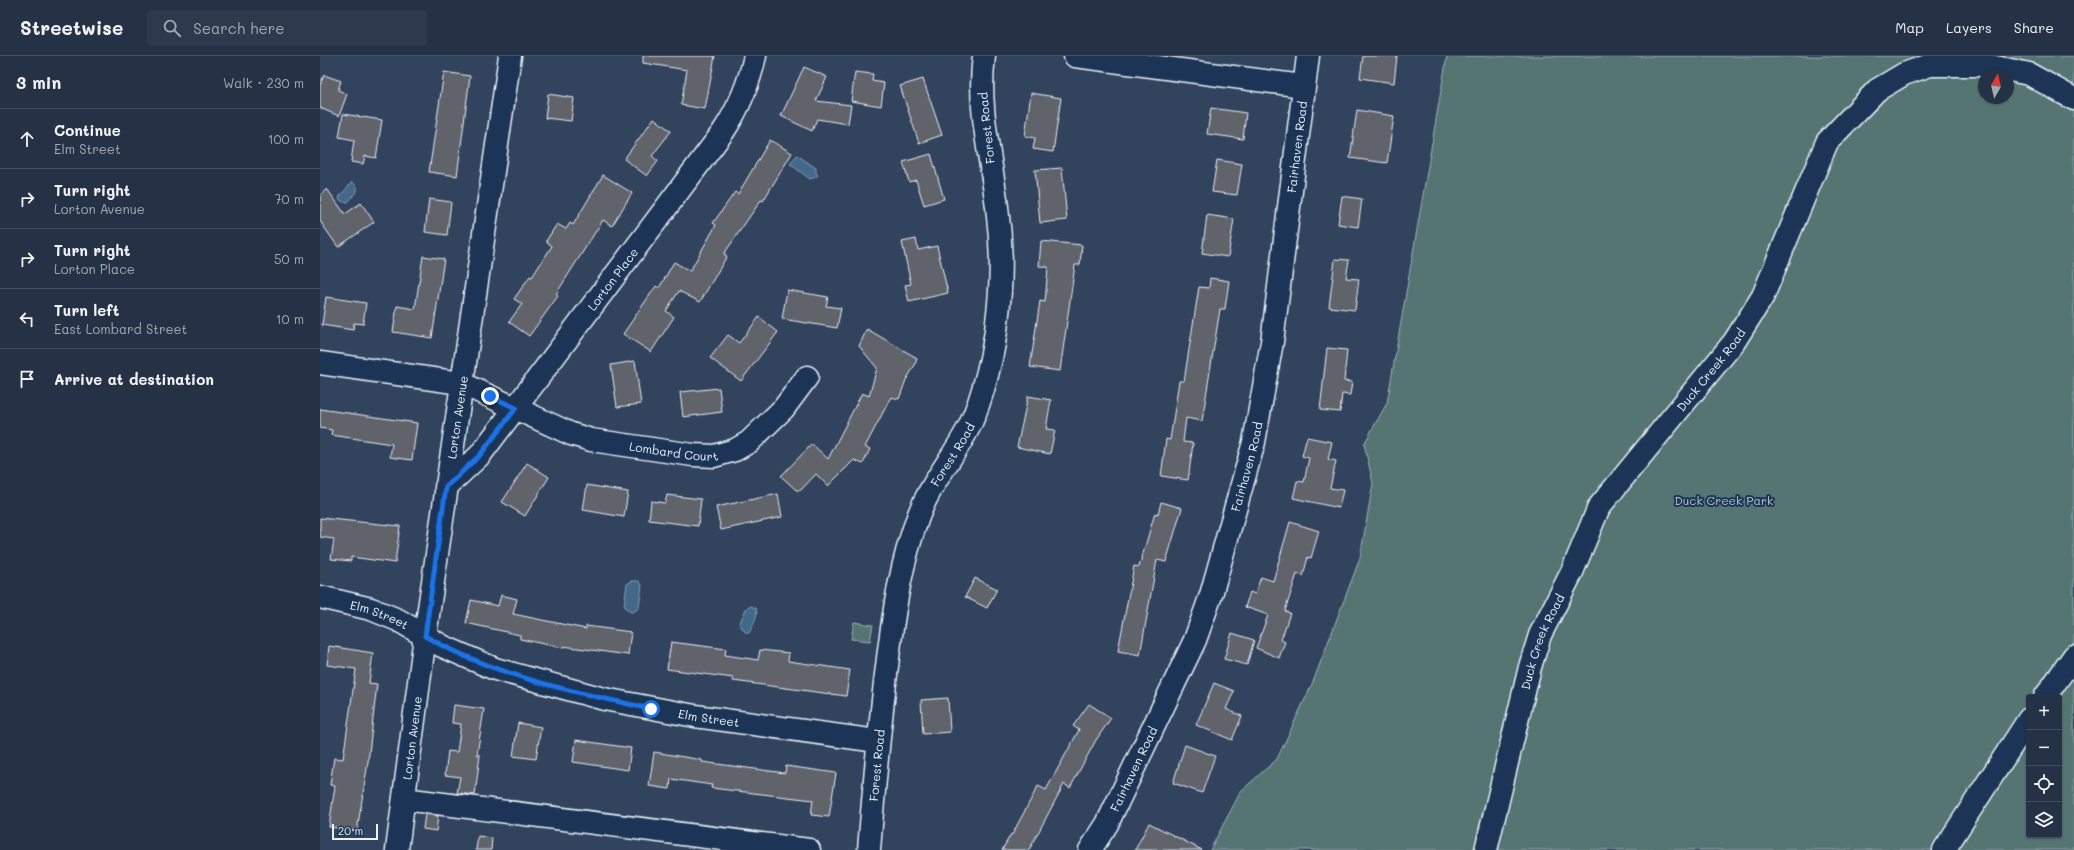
<!DOCTYPE html>
<meta charset="utf-8">
<style>
body{margin:0;font-family:Mali,sans-serif;background:#2d3a4d;color:#f1f3f6}
.controls{position:absolute;right:12px;bottom:12px;display:grid;overflow:hidden;border-radius:4px;box-shadow:0 1px 3px #0004}
.controls button{width:36px;height:36px;display:grid;place-items:center;padding:0;border:0;border-bottom:1px solid #424d5f;background:#253246;color:#f1f3f6;font:20px sans-serif}
.compass{position:absolute;left:1658px;top:12px;width:36px;height:36px;border-radius:50%;background:#253246;box-shadow:0 1px 3px #0004;rotate:8deg}
.scale{position:absolute;left:12px;bottom:10px;width:46px;box-sizing:border-box;padding-left:4px;border:2px solid #e8f1f8;border-top:0;font-size:11px;line-height:14px;white-space:nowrap;color:#e8f1f8;-webkit-text-stroke:3px #1d3557;paint-order:stroke}
.stop{position:absolute;width:12px;height:12px;margin:-9px;border:3px solid #1a73e8;border-radius:50%;background:#fff}
.stop.end{background:#1a73e8;border-color:#fff;box-shadow:0 1px 4px #0008}
.list{margin:0;padding:0;list-style:none}
h2{display:flex;justify-content:space-between;align-items:center;height:52px;margin:0;padding:0 16px;font-size:17px}
h2 small{font-size:13px;font-weight:400;color:#a3aab3}
.list li{display:grid;grid-template-columns:26px 1fr auto;gap:12px;align-items:center;box-sizing:border-box;height:60px;padding:0 16px;border-top:1px solid #424d5f}
.list b{display:block;font-size:15px;white-space:nowrap}
.list p{margin:0;font-size:13px;white-space:nowrap;color:#a3aab3}
.list em{font-size:13px;font-style:normal;color:#a3aab3}
.icon{flex:none;width:22px;height:22px;fill:none;stroke:currentColor;stroke-width:2;stroke-linecap:round;stroke-linejoin:round}
.map{position:relative;flex:none;width:1754px;height:794px;overflow:hidden}
header{display:flex;align-items:center;gap:24px;box-sizing:border-box;height:56px;padding:0 20px;background:#253246;border-bottom:1px solid #424d5f}
header strong{font-size:19px}
nav{display:flex;gap:22px;margin-inline-start:auto;font-size:14px}
.search{width:280px;height:36px;background:#2d3a4d;display:flex;align-items:center;gap:10px;box-sizing:border-box;padding:0 14px;border-radius:4px;color:#a3aab3;font-size:15px}
main{display:flex}
aside{flex:1;background:#253246}
.map>svg:first-child{display:block}
.green{fill:#557472;stroke:#9eb2b5;fill-rule:evenodd}
.water{fill:#43678a;stroke:#859eb6}
.building{fill:#60636a;stroke:#e8f1f8}
.lines{fill:none;stroke-linecap:round;stroke-linejoin:round}
.minor-casing{stroke:#e8f1f8;stroke-width:25}
.minor{stroke:#1d3557;stroke-width:22}
.route{stroke:#1a73e8;stroke-width:5}
.labels{text-anchor:middle;dominant-baseline:central;stroke-width:4;stroke-linejoin:round;paint-order:stroke}
.street-label{font-size:12px;fill:#e8f1f8;stroke:#1d3557}
.park-label{font-size:12px;fill:#b5c5c9;stroke:#1d3557}
</style>
<header>
<strong>Streetwise</strong>
<div class="search"><svg class="icon" aria-label="search" viewBox="0 0 24 24"><circle cx="10" cy="10" r="6"/><path d="M15 15l6 6"/></svg>Search here</div>
<nav><a>Map</a><a>Layers</a><a>Share</a></nav>
</header>
<main>
<aside>
<h2>3 min<small>Walk · 230 m</small></h2>
<ul class="list">
<li><svg class="icon" aria-label="ahead" viewBox="0 0 24 24"><path d="M12 20V5M6 11l6-6 6 6"/></svg><div><b>Continue</b><p>Elm Street</p></div><em>100 m</em></li>
<li><svg class="icon" aria-label="right" viewBox="0 0 24 24"><path d="M7 20v-9h11M14 6l5 5-5 5"/></svg><div><b>Turn right</b><p>Lorton Avenue</p></div><em>70 m</em></li>
<li><svg class="icon" aria-label="right" viewBox="0 0 24 24"><path d="M7 20v-9h11M14 6l5 5-5 5"/></svg><div><b>Turn right</b><p>Lorton Place</p></div><em>50 m</em></li>
<li><svg class="icon" aria-label="left" viewBox="0 0 24 24"><path d="M17 20v-9H6M10 6l-5 5 5 5"/></svg><div><b>Turn left</b><p>East Lombard Street</p></div><em>10 m</em></li>
<li><svg class="icon" aria-label="arrive" viewBox="0 0 24 24"><path d="M6 21V4h12l-3 4 3 4H6"/></svg><div><b>Arrive at destination</b></div></li>
</ul>
</aside>
<div class="map">
<svg width="1754" height="794" viewBox="0 0 1754 794">
<rect width="100%" height="100%" fill="#31435d"/>
<filter id="ink" filterUnits="userSpaceOnUse"><feTurbulence type="fractalNoise" baseFrequency=".025" numOctaves="2"/><feDisplacementMap in="SourceGraphic" scale="8" xChannelSelector="R" yChannelSelector="G"/><feConvolveMatrix kernelMatrix="1 2 1 2 8 2 1 2 1" color-interpolation-filters="sRGB"/></filter>
<g filter="url(#ink)">
<path class="green" d="M1127,0h627v794h-864l31,-59 36,-32 36,-77 47,-124 13,-75 -9,-39 23,-41zM1664,18h24v24h-24zM1709,641h30v138h-30z
M534,566l19,3 -3,16 -19,-2z"/>
<path class="water" d="M477,99l19,13v5l2,2 -2,2 -6,2 -20,-15z
M32,126l5,4v5l-9,11h-5l-4,-3 1,-3z
M312,525h7l3,4 -3,23 -6,4 -5,-1 -4,-6 3,-21z
M431,550l5,2c3,7 -4,19 -7,25h-3l-7,-9 7,-15z"/>
<path class="building" d="M323,0h72l-10,53 -24,-4 6,-35 -44,-7z
M1043,0h34l-3,27 -34,-5z
M484,11l23,10 -11,24 35,4 -3,19 -31,-5 -5,12 -31,-15z
M124,16l26,4 -13,100 -28,-4z
M535,16l18,2 -1,7 12,2 -3,23 -30,-5z
M4,19l17,6 -3,9 9,4 -8,22 -19,-8v-23z
M603,23l19,56 -23,8 -19,-57z
M711,37l30,5 -8,54 -20,-3 2,-11 -10,-2z
M228,38l26,4 -3,23 -26,-3z
M891,52l35,5 -3,26 -36,-5z
M1037,54l37,6 -7,47 -37,-5z
M23,58l39,6 -6,38 -11,-2 -2,8 -12,-2 3,-22 -15,-3z
M334,62l17,13 -19,25 6,5 -11,15 -23,-17z
M450,84l22,13 -29,48 -2,-1 -37,54 3,2 -27,46 -21,-11 -13,20 8,6 -23,35 -28,-18 33,-48 3,2 15,-26 16,9 26,-46 -3,-2 22,-31 3,2z
M611,98l13,45 -20,6 -8,-25 -7,2 -6,-20z
M897,104l25,4 -5,31 -25,-3z
M742,112l5,52 -27,3 -5,-53z
M283,119l29,18 -20,33 -9,-6 -47,74 2,2 -29,40 -20,-14 13,-18 -8,-5 16,-23 2,1 20,-31 -6,-5 11,-17 9,5 4,-6 3,2z
M7,133l18,25 16,-11 13,19 -36,25 -18,-26v-26z
M1022,140l20,3 -4,28 -20,-3z
M109,143l22,3 -4,33 -22,-3z
M887,159l27,4 -6,38 -26,-4z
M596,183l2,11 19,-4 11,47 -39,9 -4,-17 6,-1 -9,-42z
M721,185l41,4 -2,20h-5l-15,106 -30,-4 10,-66 5,1 3,-35 -9,-1z
M103,200l21,3 -12,79 -39,-6 4,-26 18,3z
M1015,203l14,1 -3,18 13,1 -4,31 -26,-3z
M890,222l19,3 -4,28h-5l-18,112 -16,-3 -3,24 10,1 -5,37 -27,-4 5,-37 4,1 9,-59h5l15,-94 10,1z
M467,234l41,7 -2,9 15,2 -4,20 -55,-9z
M6,241l40,6 -3,21 -9,-1 -1,7 -31,-5z
M439,261l19,15 -37,49 -31,-23 18,-23 11,8z
M547,273l50,29 -2,7 -9,15 -7,19 -8,-2 -26,50 5,2 -7,15 -9,-4 -26,26 -12,-12 -15,16h-5l-15,-14 31,-32 16,15 34,-66 7,3 8,-28 -18,-22z
M1007,292l20,2 -3,31 8,1 -2,13 -8,-1 -2,18 -20,-2z
M315,305l6,43 -24,3 -6,-42z
M399,332l3,24 -39,5 -3,-25z
M708,340l23,4 -5,29 9,1 -5,24 -33,-7z
M0,353l97,14 -5,37 -22,-3 2,-13 -61,-9 1,-5 -12,-2z
M987,381l25,5 -4,17 8,2 -6,27 13,2 -4,18 -46,-10 4,-17 7,1 5,-24 -7,-2z
M207,407l22,14 -24,39 -23,-14z
M267,429l41,7 -4,25 -41,-7z
M458,438l4,23 -61,13 -5,-23z
M347,439l34,4 -3,27 -49,-6 2,-19 14,2z
M841,446l21,6 -16,54 -9,-2 -17,95 -22,-4 16,-85 5,1 16,-54 3,1z
M0,462l80,8 -5,37 -44,-6v4l-20,-2 3,-20 -14,-2z
M970,466l29,9 -8,27 -3,-1 -5,19 -6,-2 -12,37 5,2 -9,27 4,2 -6,16 -23,-10 12,-33 -23,-8 5,-15 5,2 6,-17 12,4z
M655,522l22,11 -10,19 -22,-11z
M181,539l16,4 -4,15 73,15v-3l45,6 -3,23 -65,-9v2l-43,-9v-4l-54,-12 5,-23 27,6z
M912,577l22,7 -7,25 -23,-6z
M351,586l55,7 -1,6 33,5 2,-10 29,3 -1,8 62,9 -4,26 -113,-15v-3l-66,-9z
M9,590l44,7 -4,30 8,1 -9,78 -11,69 -28,-4 6,-41 -5,-1 4,-27 9,1 13,-90 -29,-4z
M894,627l20,8 -8,18 16,7 -10,24 -36,-15z
M628,642l2,34 -27,2 -2,-34z
M769,648l22,14 -15,22 -26,48 -6,-4 -35,66h-27l9,-16 1,1 26,-49 8,4 33,-60 -6,-4z
M134,649l30,4 -7,46h3l-5,40 -18,-2 3,-16 -15,-2 3,-24 9,1 4,-28 -9,-1z
M198,667l23,4 -5,32 -23,-3z
M256,684l55,8 -3,22 -55,-8z
M865,689l30,11 -13,37 -29,-10z
M334,696l48,8v2l83,11 1,-7 50,7 -7,44 -18,-2 2,-15 -102,-12 1,-3 -41,-6 -1,10 -21,-3z
M105,758l13,2 -2,15 -13,-2z
M829,767l53,27h-67z
M158,780l14,2 -1,12h-15z"/>
<g class="lines">
<g class="minor-casing">
<g id="minor">
<path d="M755,0l228,30"/>
<path id="s1" d="M0,307l141,20 110,51 20,6 102,15 21,1 21,-6 14,-8 35,-34 23,-31"/>
<path id="s2" d="M126,431l34,-32 243,-323c16,-24 26,-48 32,-76"/>
<path id="s3" d="M0,541l51,12 27,11 44,26 53,23 109,30 91,17 182,25"/>
<path d="M1725,641l29,-41"/>
<path d="M84,743l405,51"/>
<path id="s4" d="M77,794l28,-214 85,-580"/>
<path id="s5" d="M549,794c5,-64 11,-128 19,-192 6,-48 13,-95 30,-141 12,-34 36,-60 52,-92 13,-28 24,-73 27,-103 5,-38 5,-78 0,-115 -6,-51 -20,-100 -13,-151"/>
<path id="s6" d="M770,794l17,-26 88,-184 16,-45 43,-153 18,-100 36,-286"/>
<path id="s7" d="M1166,794l44,-183 10,-32 32,-63 27,-65 135,-165 29,-46 64,-154 50,-52 27,-16 26,-9h56l43,9 45,25"/>
<path d="M1624,794l85,-131"/>
</g>
</g>
<use href="#minor" class="minor"/>
</g>
</g>
<g class="lines" filter="url(#ink)">
<path class="route" d="M170,340l26,12 -36,47 -34,32 -21,149c69,40 149,56 226,73"/>
</g>
<g class="labels">
<g class="street-label">
<text transform="translate(666 72) rotate(-96)">Forest Road</text>
<text stroke="none"><textPath href="#s6" startOffset="740">Fairhaven Road</textPath></text>
<text stroke="none"><textPath href="#s2" startOffset="267">Lorton Place</textPath></text>
<text stroke="none"><textPath href="#s7" startOffset="540">Duck Creek Road</textPath></text>
<text stroke="none"><textPath href="#s4" startOffset="437">Lorton Avenue</textPath></text>
<text stroke="none"><textPath href="#s1" startOffset="368">Lombard Court</textPath></text>
<text stroke="none"><textPath href="#s5" startOffset="409">Forest Road</textPath></text>
<text stroke="none"><textPath href="#s6" startOffset="416">Fairhaven Road</textPath></text>
<text stroke="none"><textPath href="#s3" startOffset="62">Elm Street</textPath></text>
<text stroke="none"><textPath href="#s7" startOffset="216">Duck Creek Road</textPath></text>
<text stroke="none"><textPath href="#s3" startOffset="410">Elm Street</textPath></text>
<text stroke="none"><textPath href="#s4" startOffset="113">Lorton Avenue</textPath></text>
<text stroke="none"><textPath href="#s5" startOffset="85">Forest Road</textPath></text>
<text stroke="none"><textPath href="#s6" startOffset="92">Fairhaven Road</textPath></text>
</g>
<g class="park-label">
<text x="1404" y="444">Duck Creek Park</text>
</g>
</g>
</svg>
<div class="controls">
<button>+</button>
<button>−</button>
<button><svg class="icon" aria-label="locate" viewBox="0 0 24 24"><circle cx="12" cy="12" r="6"/><path d="M12 2v4M12 18v4M2 12h4M18 12h4"/></svg></button>
<button><svg class="icon" aria-label="layers" viewBox="0 0 24 24"><path d="M12 4l9 5-9 5-9-5zM3 14l9 5 9-5"/></svg></button>
</div>
<svg class="compass" viewBox="-18 -18 36 36"><path d="M0-13l5 13h-10z" fill="#e53935"/><path d="M0 13l5-13h-10z" fill="#a3aab3"/></svg>
<div class="scale">20 m</div>
<div class="stop" style="left:331px;top:653px"></div>
<div class="stop end" style="left:170px;top:340px"></div>
</div>
</main>
